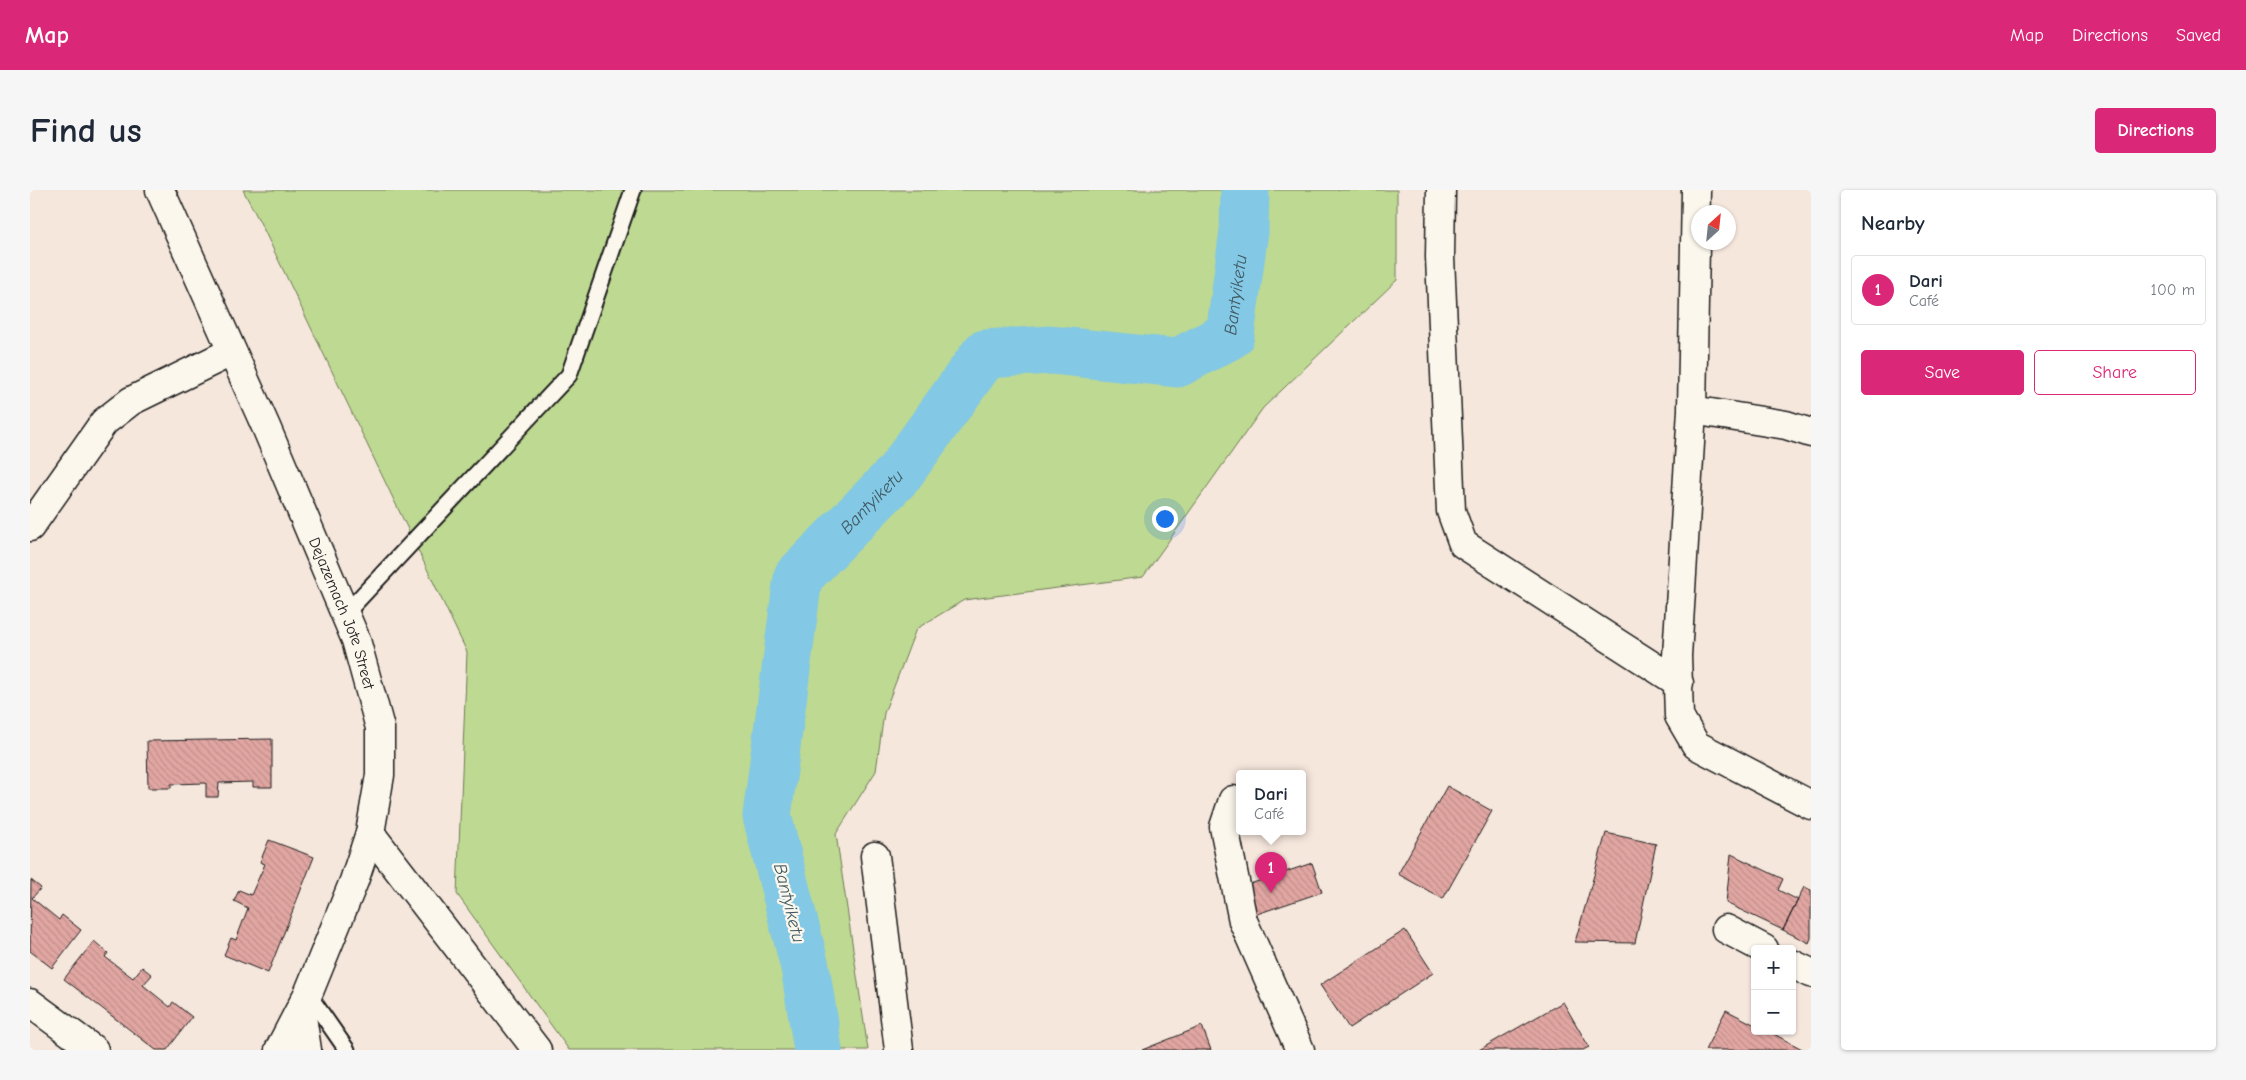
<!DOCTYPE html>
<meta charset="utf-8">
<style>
body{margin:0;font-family:"Comic Neue",sans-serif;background:#f6f6f7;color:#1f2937}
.controls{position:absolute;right:15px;bottom:15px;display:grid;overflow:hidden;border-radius:5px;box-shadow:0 1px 4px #0004}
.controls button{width:45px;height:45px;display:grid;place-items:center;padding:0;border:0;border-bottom:1px solid #e0e1e3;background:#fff;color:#1f2937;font:25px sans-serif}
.compass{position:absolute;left:1661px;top:15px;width:45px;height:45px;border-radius:50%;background:#fff;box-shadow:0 1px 4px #0004;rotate:27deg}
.you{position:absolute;left:1134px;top:328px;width:18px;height:18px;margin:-12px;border:4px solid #fff;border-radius:50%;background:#1a73e8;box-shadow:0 0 0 8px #1a73e833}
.badge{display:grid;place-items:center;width:32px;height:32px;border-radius:50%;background:#db2777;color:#fff;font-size:16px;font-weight:700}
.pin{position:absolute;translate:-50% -41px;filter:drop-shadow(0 1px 2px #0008)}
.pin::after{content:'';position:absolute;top:26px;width:18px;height:15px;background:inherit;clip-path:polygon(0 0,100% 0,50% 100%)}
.popup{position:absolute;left:1206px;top:580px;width:70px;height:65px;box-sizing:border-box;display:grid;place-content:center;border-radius:5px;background:#fff;filter:drop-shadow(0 1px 4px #0005);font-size:16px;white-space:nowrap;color:#747a83}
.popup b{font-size:19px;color:#1f2937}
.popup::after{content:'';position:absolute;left:50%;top:100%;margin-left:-10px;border:10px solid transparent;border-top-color:#fff}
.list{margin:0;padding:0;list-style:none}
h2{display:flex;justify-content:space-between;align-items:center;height:65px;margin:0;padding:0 20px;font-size:21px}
h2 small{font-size:16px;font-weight:400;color:#747a83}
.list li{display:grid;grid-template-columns:32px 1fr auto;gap:15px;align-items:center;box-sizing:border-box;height:70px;margin:0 10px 10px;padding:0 10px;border:1px solid #e0e1e3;border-radius:5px}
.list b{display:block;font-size:19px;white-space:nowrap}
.list p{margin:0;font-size:16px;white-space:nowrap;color:#747a83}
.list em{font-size:16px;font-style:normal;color:#747a83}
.actions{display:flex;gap:10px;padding:15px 20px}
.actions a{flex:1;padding:11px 0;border:1px solid #db2777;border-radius:5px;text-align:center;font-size:18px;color:#db2777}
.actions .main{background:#db2777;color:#fff}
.map{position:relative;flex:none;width:1781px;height:860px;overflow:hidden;border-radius:5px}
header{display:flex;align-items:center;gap:30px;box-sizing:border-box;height:70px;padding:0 25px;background:#db2777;color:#fff}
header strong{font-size:24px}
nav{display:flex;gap:28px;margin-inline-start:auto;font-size:18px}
.intro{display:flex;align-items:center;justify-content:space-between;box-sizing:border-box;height:120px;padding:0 30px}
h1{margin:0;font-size:35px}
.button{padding:12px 22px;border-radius:5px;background:#db2777;color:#fff;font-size:18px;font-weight:700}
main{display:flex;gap:30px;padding:0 30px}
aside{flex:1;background:#fff;border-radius:5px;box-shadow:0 1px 4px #0004}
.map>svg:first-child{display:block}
.park{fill:#bed991;stroke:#6d7a56}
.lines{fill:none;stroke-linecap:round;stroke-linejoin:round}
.river{stroke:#83c8e4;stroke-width:49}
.building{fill:url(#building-back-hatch);stroke:#1c1c1c}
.service-casing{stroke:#1c1c1c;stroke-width:19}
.minor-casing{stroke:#1c1c1c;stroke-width:31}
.secondary-casing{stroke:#1c1c1c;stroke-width:31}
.service{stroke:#fbf7ec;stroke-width:15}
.minor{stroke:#fbf7ec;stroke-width:28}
.secondary{stroke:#fbf7ec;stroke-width:28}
.labels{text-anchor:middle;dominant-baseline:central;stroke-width:4.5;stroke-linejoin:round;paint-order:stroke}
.street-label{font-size:16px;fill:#1c1c1c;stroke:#fbf7ec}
.water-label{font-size:18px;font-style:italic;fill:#405862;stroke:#fbf7ec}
</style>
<header>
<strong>Map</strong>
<nav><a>Map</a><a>Directions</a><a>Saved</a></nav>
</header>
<div class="intro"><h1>Find us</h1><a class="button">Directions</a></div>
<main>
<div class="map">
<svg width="1781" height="860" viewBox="0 0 1781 860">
<defs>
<pattern id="building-back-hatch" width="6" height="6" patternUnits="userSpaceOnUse" patternTransform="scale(1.25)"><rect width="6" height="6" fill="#e1a6a2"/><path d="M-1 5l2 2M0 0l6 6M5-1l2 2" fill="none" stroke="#c08e8b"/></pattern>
</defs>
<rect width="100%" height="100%" fill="#f6e7dd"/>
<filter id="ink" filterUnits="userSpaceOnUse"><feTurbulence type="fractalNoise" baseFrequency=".02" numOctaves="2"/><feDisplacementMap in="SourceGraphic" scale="10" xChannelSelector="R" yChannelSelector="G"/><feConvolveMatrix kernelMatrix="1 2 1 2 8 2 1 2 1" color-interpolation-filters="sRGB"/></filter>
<g filter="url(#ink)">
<path class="park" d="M213,0h1154v90l-134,128 -120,169 -179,23 -48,29 -32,84 -8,58 -40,63 32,216h-299l-112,-156 10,-242 -204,-424z"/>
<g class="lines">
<path class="river" id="s1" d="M788,860l-13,-83 -38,-151 31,-239 100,-102 87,-121 66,-4 126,13 53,-28 14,-104 1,-41"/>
</g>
<path class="building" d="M242,549v48h-19v-5l-34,1 -1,14h-12v-14l-35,1v4h-23l-1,-47z
M1417,596l45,25 -49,88 -45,-25z
M1576,643l50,11 -21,99 -60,-1z
M239,650l45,17 -46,116 -44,-18 7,-17 5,2 12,-32 -14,-7 5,-11 12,5 14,-31 -5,-2z
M1701,664l52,25 -5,11 20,10 -15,30 -57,-27z
M1282,673l10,29 -68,23 -7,-30z
M1,690l10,8 -9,10 27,22 3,-5 19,15 -29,38 -22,-17z
M1774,697l7,3v48l-2,5 -26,-13z
M1375,740l28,43 -84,55 -29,-43z
M64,751l14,12 -3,4 28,21 9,-11 10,8 -9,10 27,22 3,-5 19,15 -25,33h-11l-92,-71z
M1533,812l26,45 -6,3h-104z
M1696,820l29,15v6h13l36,19h-99z
M1172,836l9,24h-69z"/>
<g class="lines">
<g class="service-casing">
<path id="service" d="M314,425l225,-240 64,-185
M278,804l39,56"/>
</g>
<g class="minor-casing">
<path id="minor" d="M1411,0l-1,67 11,254 12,33 216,139
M1666,0l-4,220 -15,246 2,60 17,29 115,60
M1662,220l94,15 25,8
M0,337l74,-105 27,-21 100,-49
M1203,610l-9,27 19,94 57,129
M845,666l24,194
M1696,739l38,20
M1762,774l19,9"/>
</g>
<g class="secondary-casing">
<g id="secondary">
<path id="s2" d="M130,0l106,237 90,213 24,88v47l-10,58 -16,48 -46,113 -29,56"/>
<path d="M340,643l167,217"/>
<path d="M0,813l64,47"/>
<path d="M271,820l6,40"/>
</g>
</g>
<use href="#service" class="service"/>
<use href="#minor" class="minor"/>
<use href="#secondary" class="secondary"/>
</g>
</g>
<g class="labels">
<g class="street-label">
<text stroke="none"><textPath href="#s2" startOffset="461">Dejazemach Jote Street</textPath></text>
</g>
<g class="water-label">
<text stroke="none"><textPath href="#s1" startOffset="1066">Bantyiketu</textPath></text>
<text stroke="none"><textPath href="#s1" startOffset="586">Bantyiketu</textPath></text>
<text transform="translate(759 713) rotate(76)">Bantyiketu</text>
</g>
</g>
</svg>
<div class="controls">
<button>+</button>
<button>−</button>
</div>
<svg class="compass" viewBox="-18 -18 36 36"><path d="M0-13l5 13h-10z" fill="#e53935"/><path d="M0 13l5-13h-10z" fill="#747a83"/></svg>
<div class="you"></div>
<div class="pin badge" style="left:1241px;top:703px">1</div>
<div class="popup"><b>Dari</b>Café</div>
</div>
<aside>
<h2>Nearby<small></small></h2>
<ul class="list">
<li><span class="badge">1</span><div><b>Dari</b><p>Café</p></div><em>100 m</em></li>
</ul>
<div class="actions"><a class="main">Save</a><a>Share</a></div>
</aside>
</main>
